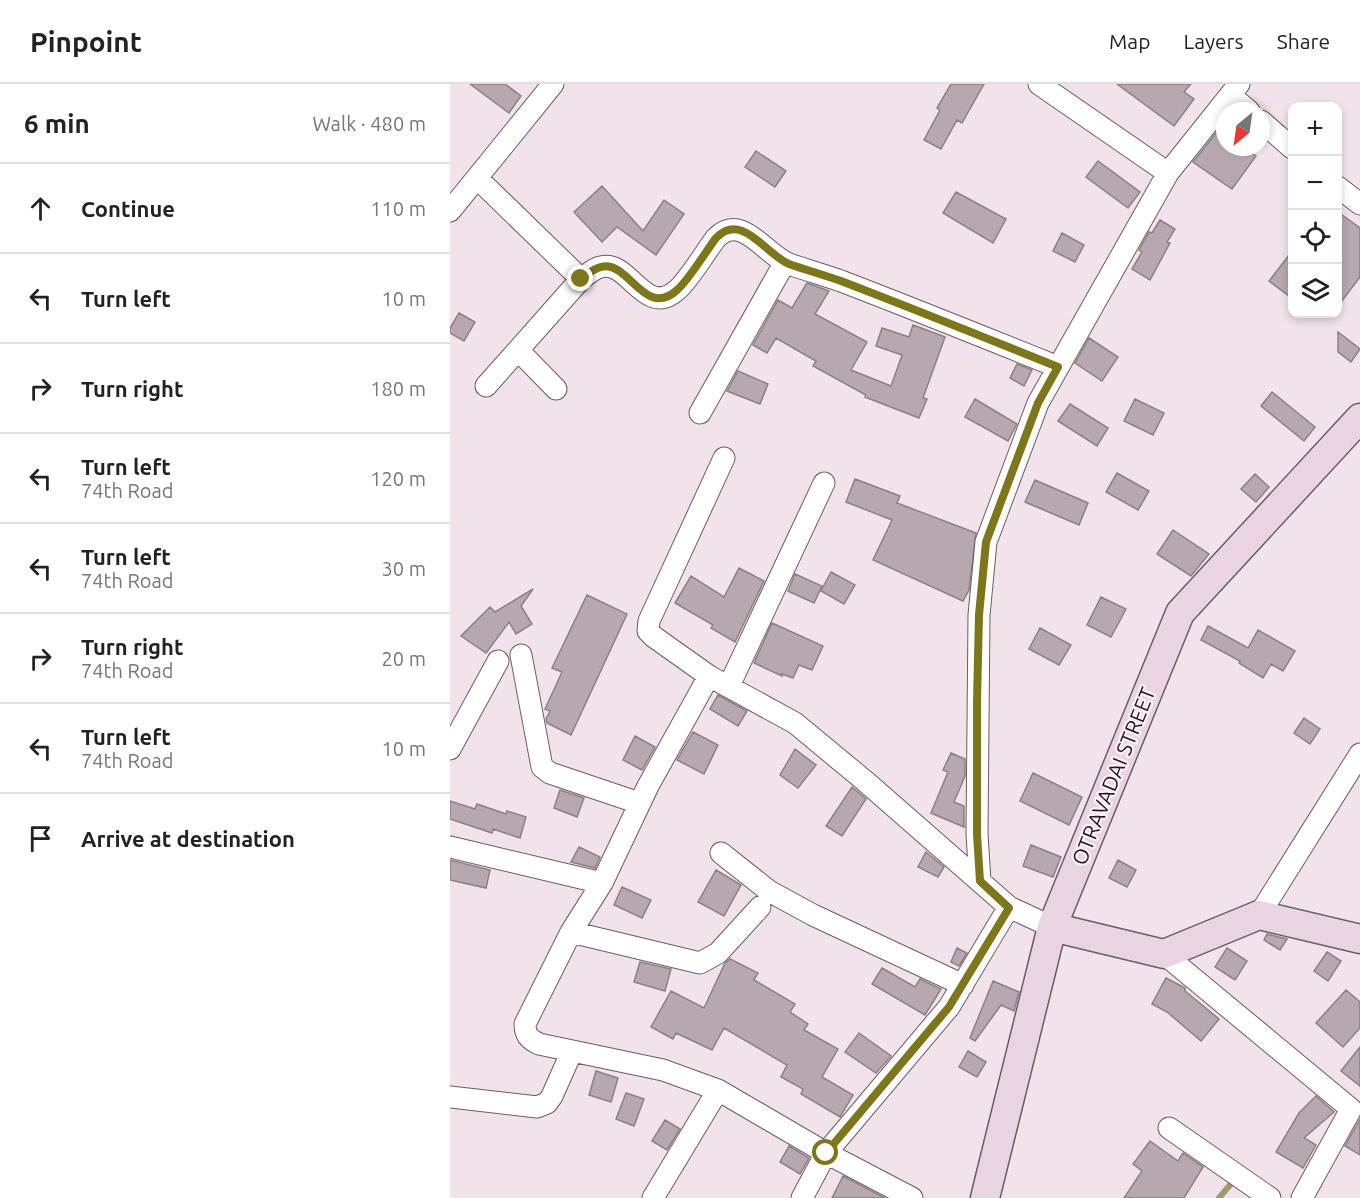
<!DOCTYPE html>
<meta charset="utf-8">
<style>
body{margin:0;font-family:Ubuntu,sans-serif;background:#f2f2f2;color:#222}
.controls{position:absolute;right:18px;top:18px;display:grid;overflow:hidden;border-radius:12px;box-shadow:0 3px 9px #0003}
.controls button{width:54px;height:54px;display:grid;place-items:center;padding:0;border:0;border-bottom:2px solid #e0e0e0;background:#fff;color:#222;font:30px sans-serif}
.compass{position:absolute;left:766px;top:18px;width:54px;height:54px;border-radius:50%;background:#fff;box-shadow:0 3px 9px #0003;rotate:209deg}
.stop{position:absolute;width:18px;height:18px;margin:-14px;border:4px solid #7c771b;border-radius:50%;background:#fff}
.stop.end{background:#7c771b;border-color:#fff;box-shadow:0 2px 6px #0008}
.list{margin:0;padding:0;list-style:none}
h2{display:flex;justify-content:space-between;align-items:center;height:78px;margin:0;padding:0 24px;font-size:26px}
h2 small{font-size:20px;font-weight:400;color:#767676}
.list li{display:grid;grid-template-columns:39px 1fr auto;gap:18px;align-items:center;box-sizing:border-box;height:90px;padding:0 24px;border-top:2px solid #e0e0e0}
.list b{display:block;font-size:22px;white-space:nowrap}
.list p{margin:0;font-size:20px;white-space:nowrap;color:#767676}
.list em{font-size:20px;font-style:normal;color:#767676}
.icon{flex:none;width:33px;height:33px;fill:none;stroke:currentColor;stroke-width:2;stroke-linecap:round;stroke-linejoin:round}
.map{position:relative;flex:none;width:910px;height:1114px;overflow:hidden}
header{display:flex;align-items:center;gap:36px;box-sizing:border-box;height:84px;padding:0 30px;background:#fff;border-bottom:2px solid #e0e0e0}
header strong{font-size:28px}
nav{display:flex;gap:33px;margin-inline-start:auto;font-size:21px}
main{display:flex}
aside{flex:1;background:#fff}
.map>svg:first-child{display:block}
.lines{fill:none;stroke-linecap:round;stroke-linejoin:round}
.stream{stroke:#9d9b69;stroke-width:6}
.building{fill:#b6a7b0;stroke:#8d7e87;stroke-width:1.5}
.street-casing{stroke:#6a5c65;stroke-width:23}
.secondary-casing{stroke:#6a5c65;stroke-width:31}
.street{stroke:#fff;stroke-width:21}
.secondary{stroke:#e8d5e1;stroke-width:28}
.route{stroke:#7c771b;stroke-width:8}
.labels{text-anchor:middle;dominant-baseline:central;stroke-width:4.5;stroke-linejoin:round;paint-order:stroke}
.street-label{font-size:21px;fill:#1e181b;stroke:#fdf0f8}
</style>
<header>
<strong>Pinpoint</strong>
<nav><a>Map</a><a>Layers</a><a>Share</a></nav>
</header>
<main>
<aside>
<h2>6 min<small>Walk · 480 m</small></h2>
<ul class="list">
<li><svg class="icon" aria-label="ahead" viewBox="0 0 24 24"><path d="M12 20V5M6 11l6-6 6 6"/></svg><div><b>Continue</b></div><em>110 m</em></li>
<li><svg class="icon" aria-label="left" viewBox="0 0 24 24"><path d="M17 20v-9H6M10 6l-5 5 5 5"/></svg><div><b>Turn left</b></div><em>10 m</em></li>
<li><svg class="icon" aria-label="right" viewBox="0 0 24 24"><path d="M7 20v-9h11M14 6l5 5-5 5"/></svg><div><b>Turn right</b></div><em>180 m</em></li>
<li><svg class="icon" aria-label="left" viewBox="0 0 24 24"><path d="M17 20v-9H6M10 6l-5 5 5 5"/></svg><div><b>Turn left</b><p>74th Road</p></div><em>120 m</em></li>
<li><svg class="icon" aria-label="left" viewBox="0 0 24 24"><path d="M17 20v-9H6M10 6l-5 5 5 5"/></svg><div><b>Turn left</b><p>74th Road</p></div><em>30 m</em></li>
<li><svg class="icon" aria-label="right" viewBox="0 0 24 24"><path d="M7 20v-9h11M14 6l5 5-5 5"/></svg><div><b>Turn right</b><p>74th Road</p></div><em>20 m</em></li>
<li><svg class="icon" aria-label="left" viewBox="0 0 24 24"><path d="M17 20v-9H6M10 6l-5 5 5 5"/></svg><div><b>Turn left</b><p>74th Road</p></div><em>10 m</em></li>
<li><svg class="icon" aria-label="arrive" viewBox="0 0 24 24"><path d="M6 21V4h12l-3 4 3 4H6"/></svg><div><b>Arrive at destination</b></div></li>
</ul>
</aside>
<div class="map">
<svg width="910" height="1114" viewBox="0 0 910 1114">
<rect width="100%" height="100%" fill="#f2e2eb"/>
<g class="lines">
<path class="stream" d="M769,1114l11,-13"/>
</g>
<path class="building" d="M20,0h35l16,12 -12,17z
M501,0h33l-22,39 -5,-3 -16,29 -17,-9 16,-30 -3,-2z
M667,0h74l-7,8 10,7 -20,27z
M775,38v25h18l13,9 -24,33 -39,-27z
M306,67l30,20 -11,16 -30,-20z
M648,77l42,31 -12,16 -42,-31z
M152,102l41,45 21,-31 20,14 -28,41 -39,-28 -15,15 -28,-30z
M506,108l50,27 -13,24 -50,-30z
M888,128l22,16v49l-22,29z
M710,136l15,9 -8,13 3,1 -20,37 -18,-11 10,-17 -3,-2 10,-18 3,1z
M612,149l22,12 -9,17 -22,-11z
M843,166v49l-24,-18z
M357,199l22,8 -14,23 52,28 -16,28 40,16 11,-31 -26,-9 6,-18 27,9 4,-12 32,12 -22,61 4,1 -8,19 -54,-21 1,-2 -53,-29 3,-5 -40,-23 -9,15 -14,-8 25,-45 14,8z
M9,229l16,9 -11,19 -14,-8v-5z
M888,248l22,17 -9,13 -13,-10z
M639,254l29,19 -16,24 -27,-18z
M567,280l15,6 -8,16 -14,-8z
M288,287l30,13 -8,20 -33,-13z
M822,308l43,35 -11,14 -43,-35z
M525,315l42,25 -9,17 -43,-24z
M685,315l29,14 -11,22 -29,-14z
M620,320l38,24 -11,18 -39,-25z
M667,389l32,18 -11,19 -32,-18z
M805,390l14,13 -13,15 -15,-13z
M405,395l45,17 -3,7 79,30 -7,57 -6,11 -90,-41 19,-40 -46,-18z
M585,396l53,23 -9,22 -54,-23z
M723,446l36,24 -18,22 -34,-22z
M289,484l25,13 -29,61 -24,-14 2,-3 -38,-22 16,-27 33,21z
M381,488l24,13 -11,19 -23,-13z
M345,490l27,12 -8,17 -26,-12z
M83,505l-12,17 11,18 -16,10 -7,-12 -23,31 -25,-17 29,-29 5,5z
M137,511l40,19 -56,121 -24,-12 -1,-4 4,-8 -5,-2 17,-37 -10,-4z
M651,513l25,12 -15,28 -24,-12z
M322,539l51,23 -11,24 -13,-5 -6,13 -11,-4v2l-28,-13z
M758,542l40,22 10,-18 37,21 -12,20 -12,-7 -8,14 -24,-15 1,-2 -39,-21z
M590,544l31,17 -12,20 -30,-16z
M268,611l29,16 -9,15 -28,-17z
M854,634l16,11 -10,15 -16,-11z
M243,648l25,13 -14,29 -27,-14z
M185,652l20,11 -13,23 -19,-10z
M345,665l21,16 -18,23 -18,-13z
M501,669l14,6v17l-11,26 10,4v21l-33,-14 17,-41 -5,-2z
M583,689l49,24 -13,28 -49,-24z
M402,703l14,12 -24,37 -16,-10z
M110,706l24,8 -7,19 -23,-9z
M0,717l25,8 2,-5 29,10 1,-3 19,6 -6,21 -27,-9 -1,4 -42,-14z
M581,761l30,12 -8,20 -30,-11z
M129,763l21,10 -5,11 -24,-6z
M476,768l18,15 -6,10 -20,-10z
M0,776l40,10 -4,18 -36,-8z
M668,776l18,10 -9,17 -18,-9z
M266,786l25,15 -17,31 -26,-14z
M172,803l29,13 -9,18 -28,-13z
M817,850l20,5 -7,11 -16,-10z
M507,864l10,5 -8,13 -8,-4z
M777,864l20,13 -12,19 -20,-13z
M877,868l14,9 -13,20 -14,-10z
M280,875l28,14 -4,7 41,24 -5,8 18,12 -4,6 34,19 -16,28 31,18 -13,22 -39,-23 2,-5 -22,-12 6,-12 -63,-37 -12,22 -36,-17 -3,6 -22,-12 20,-36 33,17 21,-45z
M190,878l31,7 -6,22 -31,-9z
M432,884l33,19 5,-8 21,10 -16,26 -53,-31z
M716,894l19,10v3l34,28 -18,22 -34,-29 -15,-8z
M543,897l26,11 -4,15 -1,4 -13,-6 -26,36 -5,-3z
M896,906l14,12v26l-17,19 -27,-24z
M409,949l32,23 -15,17 -31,-21z
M910,963v39l-19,-15z
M518,967l18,11 -9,15 -18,-10z
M146,987l22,7 -7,24 -22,-7z
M176,1009l18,6 -10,27 -18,-7z
M866,1012l18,16 -30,26 12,7 -13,23 -27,-16 23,-39z
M910,1035v36l-15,-9z
M215,1036l15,9 -13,21 -15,-9z
M700,1057l28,20 5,-8 20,14 -19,31h-60l18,-27 -9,-7z
M339,1062l20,12 -9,16 -20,-12z
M393,1092l42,22h-53z"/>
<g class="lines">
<g class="street-casing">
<path id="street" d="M589,0l129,89 71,-89
M780,11l19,16
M811,37l31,27
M27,94l104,101
M888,103l22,17
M0,127l103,-127
M68,266l38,39
M36,302l95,-107c6,-4 13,-11 20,-12 28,-8 44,52 76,23 12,-10 29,-39 39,-52 26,-26 48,16 73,26 17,6 35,11 52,17 73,28 145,57 217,86
M250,329l85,-151
M71,571l21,112 8,6 89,30
M259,592l-55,-39 -6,-6 1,-10 75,-163
M279,602l95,-203
M0,665l48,-88
M0,763l152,36
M271,769l48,38 44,24 150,70
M530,797l-3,-47 2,-219 7,-73 52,-139 130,-230
M310,823l-42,46 -18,10 -129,-31 31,-49 46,-97 61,-110 86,47 70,58 144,126 43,20
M809,831l101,-161
M121,848l-46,92c0,11 4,15 14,20l124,26 55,20 108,63 -24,45
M714,870l187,155 -49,89
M0,1013l87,10 10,-4 5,-7 20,-45
M719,1044l101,70
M203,1114l65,-108
M462,1114l-86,-45 123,-146 60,-100"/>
</g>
<g class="secondary-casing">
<path id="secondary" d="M602,843l112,27 95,-39 101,24
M535,1114l67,-271 128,-314 180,-195"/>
</g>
<use href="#street" class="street"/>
<use href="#secondary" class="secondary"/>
</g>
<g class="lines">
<path class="route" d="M131,195c6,-4 13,-11 20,-12 27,-8 44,53 76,23 12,-10 29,-39 39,-52 26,-27 49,16 73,26 17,6 35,11 52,17 73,28 145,57 217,86l-20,36 -52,139 -7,73 -2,87v132l3,47 29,27 -60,99 -123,146"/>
</g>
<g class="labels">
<g class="street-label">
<text transform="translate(663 692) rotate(-68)">OTRAVADAI STREET</text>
</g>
</g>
</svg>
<div class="controls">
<button>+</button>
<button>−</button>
<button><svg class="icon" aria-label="locate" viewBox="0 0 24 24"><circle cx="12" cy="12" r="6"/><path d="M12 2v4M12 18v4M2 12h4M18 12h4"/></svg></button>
<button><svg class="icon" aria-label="layers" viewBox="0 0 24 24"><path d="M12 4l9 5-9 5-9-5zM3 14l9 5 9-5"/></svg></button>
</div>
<svg class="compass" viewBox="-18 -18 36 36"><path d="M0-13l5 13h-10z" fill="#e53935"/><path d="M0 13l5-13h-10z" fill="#767676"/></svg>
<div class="stop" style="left:376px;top:1069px"></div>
<div class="stop end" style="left:131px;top:195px"></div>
</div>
</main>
